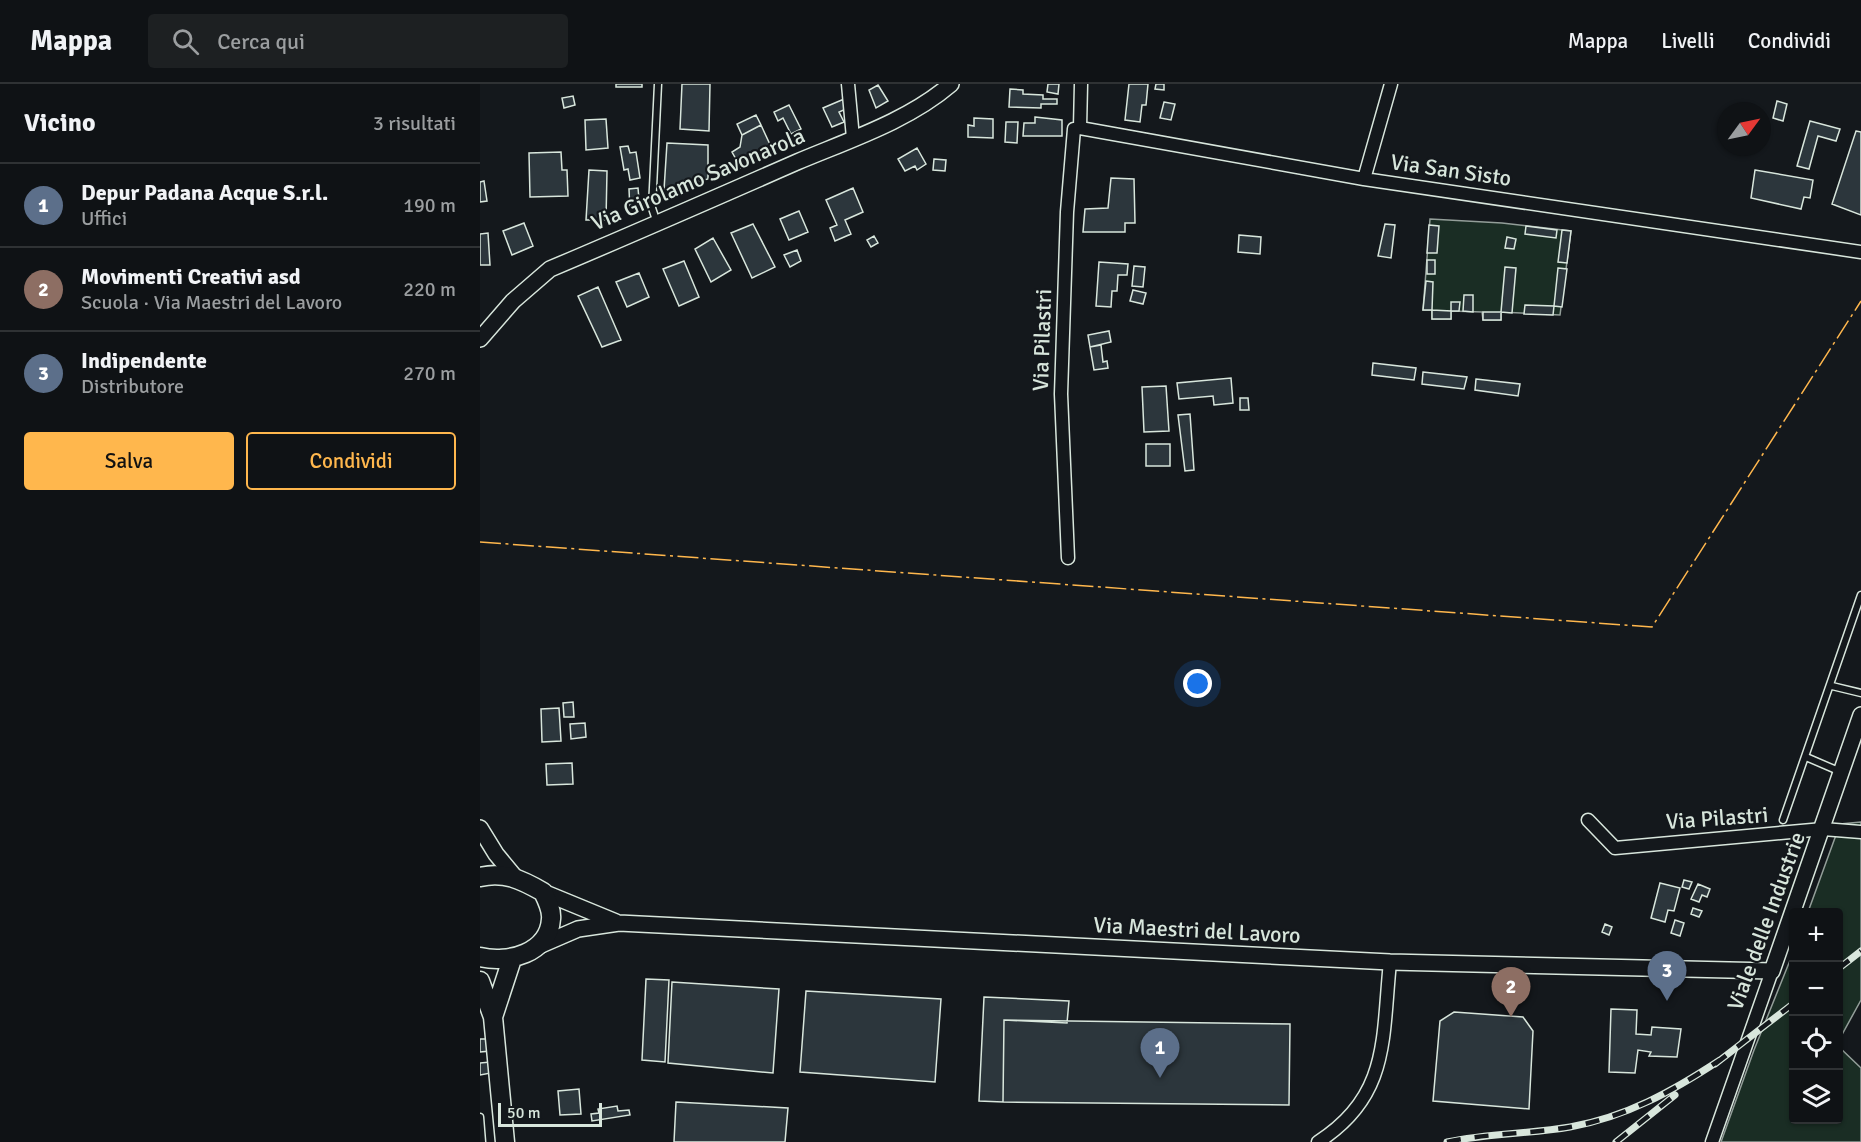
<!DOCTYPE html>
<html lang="it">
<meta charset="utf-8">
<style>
body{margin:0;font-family:Signika,sans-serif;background:#1d2022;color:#f1f3f6}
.controls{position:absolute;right:18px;bottom:18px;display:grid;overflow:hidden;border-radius:6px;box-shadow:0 2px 4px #0004}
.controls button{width:54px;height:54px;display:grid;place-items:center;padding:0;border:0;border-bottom:2px solid #2f3234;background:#0f1215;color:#f1f3f6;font:30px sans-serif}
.compass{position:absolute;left:1237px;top:18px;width:54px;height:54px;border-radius:50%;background:#0f1215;box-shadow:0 2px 4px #0004;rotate:57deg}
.scale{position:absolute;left:18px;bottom:15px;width:104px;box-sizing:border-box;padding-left:6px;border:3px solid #d8e6dc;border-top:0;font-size:16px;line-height:21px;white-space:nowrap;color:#d8e6dc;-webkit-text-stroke:4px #14181c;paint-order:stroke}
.you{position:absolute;left:718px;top:600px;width:21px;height:21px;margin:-15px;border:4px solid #fff;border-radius:50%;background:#1a73e8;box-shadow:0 0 0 9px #1a73e833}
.badge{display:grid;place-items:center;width:39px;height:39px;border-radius:50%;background:#ffb74d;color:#fff;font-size:20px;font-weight:700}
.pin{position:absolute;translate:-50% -50px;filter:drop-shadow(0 2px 3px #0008)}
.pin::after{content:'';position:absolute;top:32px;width:21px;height:18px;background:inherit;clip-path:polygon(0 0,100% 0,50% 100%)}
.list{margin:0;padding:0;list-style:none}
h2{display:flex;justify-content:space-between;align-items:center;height:78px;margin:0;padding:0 24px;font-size:26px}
h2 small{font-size:20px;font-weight:400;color:#9b9ea0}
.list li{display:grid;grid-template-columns:39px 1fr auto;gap:18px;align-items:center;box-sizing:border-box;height:84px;padding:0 24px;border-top:2px solid #2f3234}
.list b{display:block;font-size:22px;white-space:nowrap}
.list p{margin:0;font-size:20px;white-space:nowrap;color:#9b9ea0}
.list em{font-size:20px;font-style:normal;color:#9b9ea0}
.actions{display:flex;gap:12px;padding:18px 24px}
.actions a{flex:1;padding:14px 0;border:2px solid #ffb74d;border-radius:6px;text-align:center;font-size:21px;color:#ffb74d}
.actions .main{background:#ffb74d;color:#111}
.icon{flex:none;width:33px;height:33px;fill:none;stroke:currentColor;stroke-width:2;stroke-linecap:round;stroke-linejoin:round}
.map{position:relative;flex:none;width:1381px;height:1058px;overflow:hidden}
header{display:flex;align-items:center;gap:36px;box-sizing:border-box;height:84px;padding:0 30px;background:#0f1215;border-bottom:2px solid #2f3234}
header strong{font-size:28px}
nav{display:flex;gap:33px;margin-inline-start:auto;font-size:21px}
.search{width:420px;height:54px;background:#1d2022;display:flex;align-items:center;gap:15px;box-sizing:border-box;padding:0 21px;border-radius:6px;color:#9b9ea0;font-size:22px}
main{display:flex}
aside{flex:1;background:#0f1215}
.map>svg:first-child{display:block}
.green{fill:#1a2d24;stroke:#939e99;stroke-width:1.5}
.building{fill:#2c363c;stroke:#d8e6dc;stroke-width:1.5}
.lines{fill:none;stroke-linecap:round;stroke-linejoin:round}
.service-casing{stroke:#d8e6dc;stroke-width:9}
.minor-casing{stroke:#d8e6dc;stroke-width:15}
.tertiary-casing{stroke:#d8e6dc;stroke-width:18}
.secondary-casing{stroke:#d8e6dc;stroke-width:21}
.service{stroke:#14181c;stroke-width:6}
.minor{stroke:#14181c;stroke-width:12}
.tertiary{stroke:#14181c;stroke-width:15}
.secondary{stroke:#14181c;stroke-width:18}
.rail-casing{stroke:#d8e6dc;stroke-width:7}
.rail{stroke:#14181c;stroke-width:4.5;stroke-dasharray:14;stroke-linecap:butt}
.power{stroke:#ffb74d;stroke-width:1.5;stroke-dasharray:21 4.5 3 4.5;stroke-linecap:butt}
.labels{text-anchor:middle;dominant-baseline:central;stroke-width:4.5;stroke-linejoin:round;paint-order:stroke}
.street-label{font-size:22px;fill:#d8e6dc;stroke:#14181c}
</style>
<header>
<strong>Mappa</strong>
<div class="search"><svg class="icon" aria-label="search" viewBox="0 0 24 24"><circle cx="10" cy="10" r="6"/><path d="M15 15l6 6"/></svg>Cerca qui</div>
<nav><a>Mappa</a><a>Livelli</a><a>Condividi</a></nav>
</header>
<main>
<aside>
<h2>Vicino<small>3 risultati</small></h2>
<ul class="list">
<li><span class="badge" style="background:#5c6f8a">1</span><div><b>Depur Padana Acque S.r.l.</b><p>Uffici</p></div><em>190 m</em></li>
<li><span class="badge" style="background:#8d6e63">2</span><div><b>Movimenti Creativi asd</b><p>Scuola · Via Maestri del Lavoro</p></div><em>220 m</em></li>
<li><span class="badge" style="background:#5c6f8a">3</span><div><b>Indipendente</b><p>Distributore</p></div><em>270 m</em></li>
</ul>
<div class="actions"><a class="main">Salva</a><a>Condividi</a></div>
</aside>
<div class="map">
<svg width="1381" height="1058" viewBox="0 0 1381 1058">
<rect width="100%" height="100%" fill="#14181c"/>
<path class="green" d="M950,135l72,4 69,8 -11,84 -59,-3v8h-18l-1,-8 -31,-1v8h-19v-9h-9z
M1381,738v178l-22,40 -1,-128h-30l32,-88z
M1313,869l1,167h44l1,-73 22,21v74h-140l33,-92z"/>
<path class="building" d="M136,0h26v3h-26z
M202,0h28l-1,47 -29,-2z
M568,0h11l-1,10 -11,-2z
M649,0h19l-2,21h-4l-2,17 -15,-2z
M676,0h8v6l-9,-1z
M398,1l10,16 -12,7 -7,-18z
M530,5l13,1v4l20,1v4h14v5h-16v4l-32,-1z
M93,12l2,9 -11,3 -2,-10z
M364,15l4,9 -9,4 5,10 -12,5 -9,-19z
M1297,17l10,3 -4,17 -10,-3z
M684,18l11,2 -4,16 -11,-2z
M309,21l12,24 -10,5 -8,-16 -5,3 -4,-9z
M276,31l5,10 -19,10 -5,-11z
M555,33l27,3v16h-39l1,-13h11z
M494,34l19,1v19l-25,-1v-12l6,1z
M126,35l2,29 -22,2 -1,-30z
M1330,37l30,8 -4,12 -18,-5 -9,33 -12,-3z
M526,38h12l-1,21 -12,-1z
M281,41l12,26 -32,17 -9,-16 8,-5 2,-12z
M1376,47l5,1v83l-29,-11z
M187,59l41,2v34l-44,11z
M148,62l2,7 6,-1 4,26 -10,2 -2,-11 -4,1 -4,-23z
M437,64l9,16 -9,6 -2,-4 -10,5 -7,-12z
M81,68l1,18h5l1,26 -38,1 -1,-44z
M454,75l12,1 -1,11 -12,-1z
M109,86l18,1 -1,49h-20z
M1275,86l58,10 -3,18 -6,-1 -3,12 -50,-11z
M631,94l23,1 1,44h-10v9h-42l2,-23 23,-1z
M4,97l3,20 -7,1v-20z
M158,104l2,23 -10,1 -1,-23z
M373,104l10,24 -18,8 6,14 -16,7 -5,-13 7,-3 -11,-25z
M319,127l9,21 -19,8 -9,-21z
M44,139l9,23 -21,9 -9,-24z
M273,140l22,43 -23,11 -21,-45z
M905,140l10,1 -4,33 -13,-2z
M949,141l10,1 -2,27h-10z
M1046,142l31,4 -1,8 -31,-4z
M1082,146l9,1 -4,32 -9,-1z
M8,149l2,32h-10v-31z
M759,151l22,2 -1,17 -22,-2z
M394,152l4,7 -7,4 -4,-7z
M1027,153l9,2 -2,10 -9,-1z
M233,154l18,32 -20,12 -16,-33z
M317,166l4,11 -11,6 -6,-12z
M947,176h8v14h-8z
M204,177l15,36 -20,9 -16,-37z
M619,178l29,2 -1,11h-9l-1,16h-5l-1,16 -15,-1z
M654,182l11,1 -2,20 -11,-1z
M1025,183l11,1 -4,45 -11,-1z
M1078,184l9,1 -5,38 -8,-1z
M159,189l10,24 -22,10 -11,-25z
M946,197l7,1 -1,28h-9z
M118,203l23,53 -19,7 -24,-51z
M653,206l13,3 -3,11 -13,-3z
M984,211h9v17l-10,-1z
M971,218h9l-1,9h-8z
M1045,221l29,1 -1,9 -29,-1z
M952,226l19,1v8h-19z
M1003,228h18v8h-18z
M629,247l2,11 -21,5 -2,-12z
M621,261l2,17 4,-1 1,7 -14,2 -4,-23z
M893,279l43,5 -2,12 -42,-5z
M943,288l44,5 -3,12 -42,-5z
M751,294l2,25 -19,2 -1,-9 -34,3 -2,-16z
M996,295l44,5 -2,12 -43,-6z
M686,302l3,45 -25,1 -2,-45z
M760,314h8l1,12h-9z
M710,330l4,56 -9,1 -7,-56z
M666,360h24v22h-24z
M93,618l1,15h-10l-1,-14z
M79,624l2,33 -19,1 -1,-33z
M105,639l1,14 -15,2 -1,-15z
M92,679l1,21 -26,1 -1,-21z
M1204,796l8,2 -3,7 -7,-2z
M1180,799l20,5 -6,23 -6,-1 -3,12 -14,-4z
M1218,800l12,5 -3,8 -5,-2 -3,7 -8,-3z
M1213,824l9,3 -3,6 -8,-3z
M1195,836l9,3 -4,13 -9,-3z
M1125,840l7,3 -3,8 -7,-3z
M166,895l23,1 -4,82 -23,-2z
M192,898l107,7 -6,84 -105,-10z
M326,907l135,8 -6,83 -135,-10z
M504,913l85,4 -2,22 -63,-3 -1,82 -24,-1z
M1131,925l26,1 -1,24 15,1 1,-8 29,2 -4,28 -28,-1 2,-4 -13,-2 -3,23 -26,-1z
M974,928l69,5 10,14 -4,78 -96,-8 7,-80z
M524,936l286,4 -1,81 -286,-3z
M0,955h9l1,12 -10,1z
M10,978l1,11 -11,2v-12z
M99,1005l2,25 -21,1 -2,-24z
M196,1018l112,6 -3,34h-111z
M137,1022l1,5 11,-1 1,5 -38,6 -1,-7 8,-1 -1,-4z"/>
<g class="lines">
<g class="service-casing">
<path id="service" d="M177,139l-5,-15 6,-124
M1352,602l29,7
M1326,673l35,15
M1303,736l78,-225
M0,1033l2,25"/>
</g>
<g class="minor-casing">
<path id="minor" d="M368,0l5,54
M600,44l284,51 497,73
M600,44l1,-44
M884,95l27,-95
M588,474l-7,-164 6,-182 7,-83 6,-1
M1108,736l27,28 208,-19 38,3
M838,1058c72,-46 64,-104 72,-180
M1232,1058l60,-171"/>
</g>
<g class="tertiary-casing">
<path id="tertiary" d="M0,255l33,-38 37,-32c83,-35 165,-71 247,-107 52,-22 111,-41 154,-78
M0,744l16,26 19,23
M63,808l73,30
M61,861l37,-16 41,-6 771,39 382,9 89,-256"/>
</g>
<g class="secondary-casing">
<path id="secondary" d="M0,793c24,-6 42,3 63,15 4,8 9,18 8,27 -2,34 -43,45 -71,38
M0,897l13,36 12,125
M13,933l19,-58"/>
</g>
<use href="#service" class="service"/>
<use href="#minor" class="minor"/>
<use href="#tertiary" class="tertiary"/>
<use href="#secondary" class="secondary"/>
<g class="rail-casing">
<path id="rail" d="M1358,885l23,-18
M1235,980l79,-61
M967,1058c41,-9 83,-8 123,-15 56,-10 103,-36 150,-67
M1136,1058l59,-47"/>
</g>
<use href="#rail" class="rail"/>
<path class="power" d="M0,458l1172,85 209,-326"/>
</g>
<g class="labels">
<g class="street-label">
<text transform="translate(971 86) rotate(8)">Via San Sisto</text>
<text transform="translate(218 95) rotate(-23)">Via Girolamo Savonarola</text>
<text transform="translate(562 256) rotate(-88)">Via Pilastri</text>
<text transform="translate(1237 734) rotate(-4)">Via Pilastri</text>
<text transform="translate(1286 837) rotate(-70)">Viale delle Industrie</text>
<text transform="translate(717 846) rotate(3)">Via Maestri del Lavoro</text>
</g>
</g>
</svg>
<div class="controls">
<button>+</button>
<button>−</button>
<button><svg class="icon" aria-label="locate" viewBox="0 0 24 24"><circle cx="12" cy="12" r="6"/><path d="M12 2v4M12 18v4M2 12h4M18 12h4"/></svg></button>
<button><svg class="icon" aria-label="layers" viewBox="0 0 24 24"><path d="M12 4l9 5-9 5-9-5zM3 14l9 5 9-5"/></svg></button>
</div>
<svg class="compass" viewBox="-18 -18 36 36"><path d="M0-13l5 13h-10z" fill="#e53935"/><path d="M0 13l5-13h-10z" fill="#9b9ea0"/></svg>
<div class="scale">50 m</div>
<div class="you"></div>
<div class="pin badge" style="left:680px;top:994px;background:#5c6f8a">1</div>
<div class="pin badge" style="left:1031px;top:933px;background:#8d6e63">2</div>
<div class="pin badge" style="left:1187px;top:917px;background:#5c6f8a">3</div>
</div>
</main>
